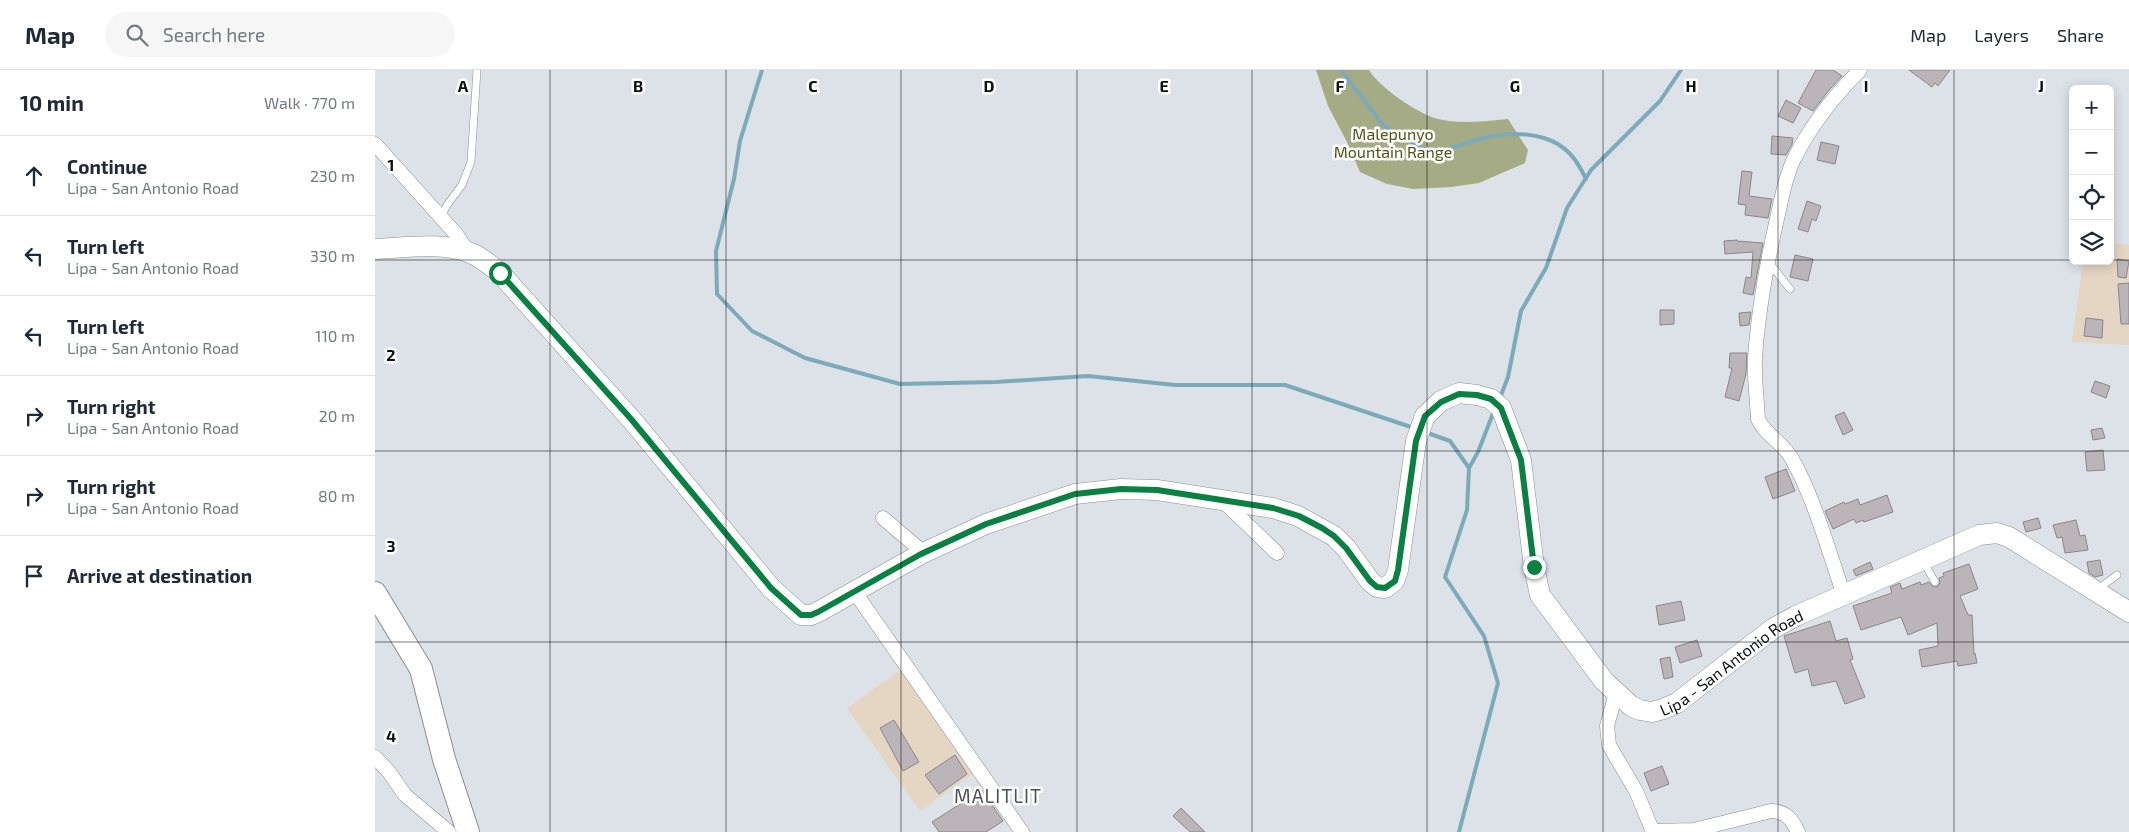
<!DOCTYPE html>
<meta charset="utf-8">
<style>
body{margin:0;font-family:"Exo 2",sans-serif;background:#f6f6f7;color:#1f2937}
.controls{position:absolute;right:15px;top:15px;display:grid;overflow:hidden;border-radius:8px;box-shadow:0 2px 12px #0003}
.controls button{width:45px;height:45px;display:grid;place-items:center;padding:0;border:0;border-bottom:1px solid #e0e1e3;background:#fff;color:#1f2937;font:25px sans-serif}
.stop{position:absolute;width:15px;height:15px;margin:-11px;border:4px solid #0b8043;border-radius:50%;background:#fff}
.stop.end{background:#0b8043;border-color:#fff;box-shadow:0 1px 5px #0008}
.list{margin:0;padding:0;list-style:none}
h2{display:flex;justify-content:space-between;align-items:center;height:65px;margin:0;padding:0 20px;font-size:21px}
h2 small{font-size:16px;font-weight:400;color:#747a83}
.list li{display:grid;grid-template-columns:32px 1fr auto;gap:15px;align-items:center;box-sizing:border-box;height:80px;padding:0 20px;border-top:1px solid #e0e1e3}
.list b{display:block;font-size:19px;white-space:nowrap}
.list p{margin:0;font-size:16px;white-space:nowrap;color:#747a83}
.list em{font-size:16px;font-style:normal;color:#747a83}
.icon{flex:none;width:28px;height:28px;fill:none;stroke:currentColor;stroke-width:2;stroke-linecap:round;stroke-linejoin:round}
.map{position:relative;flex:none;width:1754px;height:762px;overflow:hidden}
header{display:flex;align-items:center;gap:30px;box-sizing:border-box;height:70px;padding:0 25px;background:#fff;border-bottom:1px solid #e0e1e3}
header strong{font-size:24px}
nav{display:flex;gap:28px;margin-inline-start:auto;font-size:18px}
.search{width:350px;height:45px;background:#f6f6f7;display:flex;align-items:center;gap:12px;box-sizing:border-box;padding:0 18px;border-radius:28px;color:#747a83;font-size:19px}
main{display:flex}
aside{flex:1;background:#fff}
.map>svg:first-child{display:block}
.education{fill:#e4d6c2}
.forest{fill:#a4ab85}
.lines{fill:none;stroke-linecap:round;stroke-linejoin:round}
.stream{stroke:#7caaba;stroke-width:4}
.building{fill:#bbb4b9;stroke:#8c858a}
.lane-casing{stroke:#898e94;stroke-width:8}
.street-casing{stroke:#898e94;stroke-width:15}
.secondary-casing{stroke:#898e94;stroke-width:21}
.primary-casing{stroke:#898e94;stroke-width:24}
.lane{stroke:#fff;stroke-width:7}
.street{stroke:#fff;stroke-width:14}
.secondary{stroke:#fff;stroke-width:20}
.primary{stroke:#fff;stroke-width:22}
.route{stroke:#0b8043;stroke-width:6}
.grid{fill:none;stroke:#0c0e10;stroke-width:1;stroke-opacity:0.55}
.labels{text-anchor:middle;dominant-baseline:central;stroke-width:5;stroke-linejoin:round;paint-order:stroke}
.park-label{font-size:16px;fill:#4e5618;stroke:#fff}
.street-label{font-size:16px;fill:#0c0e10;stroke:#fff}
.quarter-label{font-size:19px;letter-spacing:1px;fill:#4d5257;stroke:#fff}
.grid-label{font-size:16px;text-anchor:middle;font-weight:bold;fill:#0c0e10;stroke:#fff;stroke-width:5;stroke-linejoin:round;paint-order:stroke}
</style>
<header>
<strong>Map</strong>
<div class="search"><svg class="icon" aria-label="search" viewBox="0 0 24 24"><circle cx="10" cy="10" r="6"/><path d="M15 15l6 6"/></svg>Search here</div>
<nav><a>Map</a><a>Layers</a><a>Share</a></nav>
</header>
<main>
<aside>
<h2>10 min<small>Walk · 770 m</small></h2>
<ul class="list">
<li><svg class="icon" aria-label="ahead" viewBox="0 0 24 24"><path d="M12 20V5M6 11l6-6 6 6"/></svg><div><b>Continue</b><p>Lipa - San Antonio Road</p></div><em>230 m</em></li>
<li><svg class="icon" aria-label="left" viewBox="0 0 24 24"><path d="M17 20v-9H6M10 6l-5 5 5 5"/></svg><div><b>Turn left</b><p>Lipa - San Antonio Road</p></div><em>330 m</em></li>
<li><svg class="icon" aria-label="left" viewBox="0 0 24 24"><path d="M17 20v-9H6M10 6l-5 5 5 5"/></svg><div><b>Turn left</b><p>Lipa - San Antonio Road</p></div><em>110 m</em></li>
<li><svg class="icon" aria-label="right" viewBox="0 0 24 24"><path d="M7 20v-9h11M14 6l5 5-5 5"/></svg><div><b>Turn right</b><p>Lipa - San Antonio Road</p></div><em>20 m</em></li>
<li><svg class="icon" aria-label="right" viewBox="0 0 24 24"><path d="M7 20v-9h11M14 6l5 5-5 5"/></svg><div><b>Turn right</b><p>Lipa - San Antonio Road</p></div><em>80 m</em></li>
<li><svg class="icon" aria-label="arrive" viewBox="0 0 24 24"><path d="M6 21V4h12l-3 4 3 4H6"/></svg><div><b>Arrive at destination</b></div></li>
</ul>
</aside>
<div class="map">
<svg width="1754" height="762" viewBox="0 0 1754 762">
<rect width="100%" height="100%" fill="#dce2e8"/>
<path class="education" d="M1735,172l19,3v100l-57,-3 11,-81h27z
M530,597l73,103 -58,41 -73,-103z"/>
<path class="forest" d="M941,0h53c11,18 46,41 65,48 23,7 51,3 74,1l20,31 -3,13 -46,20 -28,4 -38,2 -26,-5 -27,-12 -13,-30 -19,-36z"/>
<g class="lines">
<path class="stream" d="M387,0l-22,71 -6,38 -18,72 1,43 35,37 53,27 95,26 96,-2 92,-6 87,9h110l129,43
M966,0l42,55 49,29c40,-11 69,-28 112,-16 22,7 32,20 42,41
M1125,328l8,-21 13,-66 25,-43 21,-60 24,-38 69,-69 21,-31
M1050,362l25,9 19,27 -2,42 -22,67 39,59 14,47 -39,149
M1094,398l9,-16 16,-41"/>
</g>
<path class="building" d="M1441,0h17l9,6 -13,14 -16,21 -15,-8z
M1534,0h41l-12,16 -3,-3 -3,4z
M1411,30l15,8 -8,15 -15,-7z
M1397,66l21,2 -1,6 -6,11 -15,-1z
M1446,72l18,4 -4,18 -18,-4z
M1367,101l10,1 -3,24 23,3 -4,19 -23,-3 1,-10 -8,-1z
M1432,131l14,5 -5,15 -4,-2 -4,13 -10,-3z
M1362,170v1l26,2 -10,52 -10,-2 3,-16 5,1 2,-26 -28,2 -1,-13z
M1420,185l18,4 -5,22 -18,-4z
M1742,189l12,2 -3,17 -8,-1z
M1754,213v41h-8l-3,-40z
M1285,240h14v14l-14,1z
M1376,242l-2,13 -9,1 -1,-13z
M1711,248l17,2 -1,18 -18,-2z
M1355,283h17l-1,21 -7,27 -14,-4 7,-29h-3z
M1720,311l15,5 -4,12 -15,-6z
M1469,342l9,18 -10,5 -8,-19z
M1727,358l3,10 -12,2 -2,-10z
M1728,380l2,20 -18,1 -2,-19z
M1411,399l9,22 -22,8 -8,-22z
M1512,425l6,17 -29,10 -1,-2 -7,3 -2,-4 -21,10 -8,-18 19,-9 1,2 13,-5 2,6z
M1663,448l3,10 -15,4 -3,-10z
M1701,450l4,16 5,-1 3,15 -23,3 -3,-16 -5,1 -4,-13z
M1725,490l3,15 -8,2 -6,-4 -2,-11z
M1495,492l3,7 -17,7 -3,-6z
M1594,494l9,25 -18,7 8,19h4l2,39 1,-1 2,10 -19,3 -1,-5 -35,6 -3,-17 19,-4 -1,-23 -29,12 -7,-18 -40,13 -8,-24 39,-13 -2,-6 10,-4 2,6 18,-7 1,3 8,-3 3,4 5,1 3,-4 -1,-5 5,-2 -1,-3z
M1306,531l4,19 -26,5 -3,-19z
M1455,551l6,20 11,-3 6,21 -3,1 15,37 -20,7 -9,-23 -24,5 -4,-17 -13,4 -11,-37z
M1322,570l5,16 -22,7 -5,-16z
M1295,587l3,20 -9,2 -4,-20z
M519,650l25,42 -16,9 -23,-43z
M580,685l12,19 -28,20 -14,-19z
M1287,696l7,18 -18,7 -7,-18z
M607,720l21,31 -17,11h-47l-7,-10z
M806,738l24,24h-15l-17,-16z"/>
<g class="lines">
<g class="lane-casing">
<path id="lane" d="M66,147l6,-12 15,-20 9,-23 6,-92
M1393,191l22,28
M1548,491l12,21
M1723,519l19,-14"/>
</g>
<g class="street-casing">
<path id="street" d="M0,74l81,90 12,18
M847,430l55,53
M508,448l41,35
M479,521l168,241
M1469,525c-16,-45 -29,-95 -52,-136 -8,-16 -27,-24 -34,-40 -1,-20 -4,-41 -3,-61 3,-45 11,-90 21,-135 5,-21 8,-42 17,-62 17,-35 40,-64 67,-91
M1241,623l-9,33 2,19 27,46 17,41
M0,687l14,15 16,23 44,37
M1278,761l41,-1 77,-19c14,0 21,8 27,21"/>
</g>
<g class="secondary-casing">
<g id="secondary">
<path id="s1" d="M0,179c29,-1 65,-7 93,3 12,4 22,13 32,21l131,146 140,169 30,27h10l7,-3 103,-58 65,-30 89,-30 46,-5 36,1 116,18 25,8 36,20 12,12 24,33 7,6 8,1 9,-7 4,-11 18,-129 9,-25 16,-15 18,-8 18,2 14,4 10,9 20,52 13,107 6,28 64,86 27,25 9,4 12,2 11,-3 14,-6 72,-56 25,-19 22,-12 183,-81 18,-2 12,4 120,75"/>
</g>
</g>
<g class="primary-casing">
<path id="primary" d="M0,523l46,76 23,90 24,73"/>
</g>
<use href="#lane" class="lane"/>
<use href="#street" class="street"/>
<use href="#secondary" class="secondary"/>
<use href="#primary" class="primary"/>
</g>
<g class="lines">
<path class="route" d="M125,203l131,146 140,169 30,27h10l7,-3 103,-58 65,-30 89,-30 46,-5 36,1 116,18 26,8 23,12 12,8 12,12 24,33 7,6 8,1 10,-7 3,-11 18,-129 9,-25 16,-14 18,-8 18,1 14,4 10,9 20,52 13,107"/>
</g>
<path class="grid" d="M175,0v762M351,0v762M526,0v762M702,0v762M877,0v762M1052,0v762M1228,0v762M1403,0v762M1579,0v762M0,190h1698M1735,190h19M0,381h1754M0,572h1754"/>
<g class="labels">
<g class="park-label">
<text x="1018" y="63">Malepunyo<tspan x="1018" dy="18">Mountain Range</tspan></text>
</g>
<g class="street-label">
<text stroke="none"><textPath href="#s1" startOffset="1952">Lipa - San Antonio Road</textPath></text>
</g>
<g class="quarter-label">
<text x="623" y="725">MALITLIT</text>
</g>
</g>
<g class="grid-label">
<text x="88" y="22">A</text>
<text x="263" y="22">B</text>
<text x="438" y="22">C</text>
<text x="614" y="22">D</text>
<text x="789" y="22">E</text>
<text x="965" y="22">F</text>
<text x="1140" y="22">G</text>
<text x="1316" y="22">H</text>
<text x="1491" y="22">I</text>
<text x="1666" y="22">J</text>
<text x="16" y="101">1</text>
<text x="16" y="291">2</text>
<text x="16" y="482">3</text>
<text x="16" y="672">4</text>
</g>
</svg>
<div class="controls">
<button>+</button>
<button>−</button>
<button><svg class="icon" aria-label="locate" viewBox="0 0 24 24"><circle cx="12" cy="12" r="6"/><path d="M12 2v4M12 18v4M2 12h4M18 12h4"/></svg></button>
<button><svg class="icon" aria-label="layers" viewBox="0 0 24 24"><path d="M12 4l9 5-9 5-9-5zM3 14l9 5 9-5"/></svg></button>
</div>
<div class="stop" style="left:125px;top:203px"></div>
<div class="stop end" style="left:1159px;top:497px"></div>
</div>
</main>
